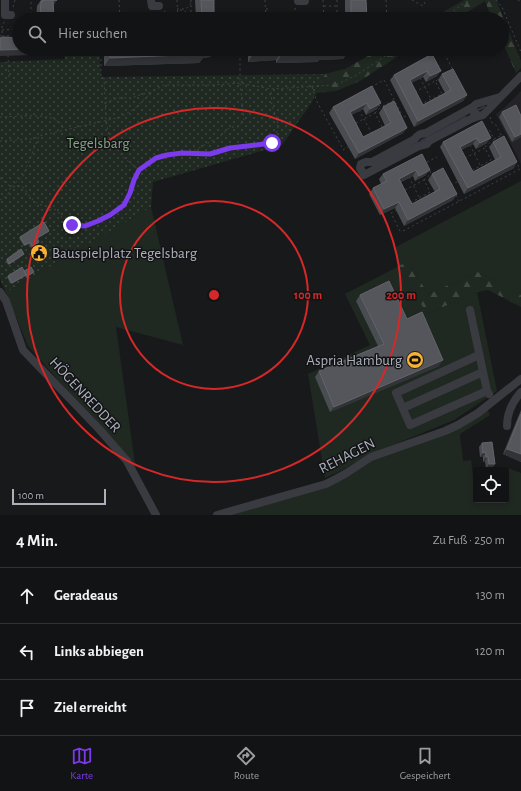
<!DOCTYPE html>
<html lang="de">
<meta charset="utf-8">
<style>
body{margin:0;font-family:"Alegreya Sans",sans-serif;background:#1f2022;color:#f1f3f6}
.controls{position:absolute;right:12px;bottom:12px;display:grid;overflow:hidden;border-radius:4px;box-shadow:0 2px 6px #0003}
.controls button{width:36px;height:36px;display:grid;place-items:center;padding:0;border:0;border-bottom:1px solid #313234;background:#121314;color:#f1f3f6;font:20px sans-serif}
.scale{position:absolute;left:12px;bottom:10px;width:94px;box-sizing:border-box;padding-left:4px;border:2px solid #abb0bb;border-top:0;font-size:11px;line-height:14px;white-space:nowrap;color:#abb0bb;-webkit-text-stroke:3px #131316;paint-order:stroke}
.stop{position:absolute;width:12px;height:12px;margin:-9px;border:3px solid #7c3aed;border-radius:50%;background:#fff}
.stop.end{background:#7c3aed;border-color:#fff;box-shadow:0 1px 4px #0008}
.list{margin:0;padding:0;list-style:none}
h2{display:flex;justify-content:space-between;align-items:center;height:52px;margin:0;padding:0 16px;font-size:17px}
h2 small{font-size:13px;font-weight:400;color:#9c9ea0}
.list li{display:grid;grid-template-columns:26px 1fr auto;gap:12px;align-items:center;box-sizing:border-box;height:56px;padding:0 16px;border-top:1px solid #313234}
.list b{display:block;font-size:15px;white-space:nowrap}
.list em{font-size:13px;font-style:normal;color:#9c9ea0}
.icon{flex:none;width:22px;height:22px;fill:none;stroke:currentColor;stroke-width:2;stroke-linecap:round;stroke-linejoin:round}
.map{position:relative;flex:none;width:521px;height:515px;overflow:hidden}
.search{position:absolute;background:#121314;box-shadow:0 2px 6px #0003;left:12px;right:12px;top:12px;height:44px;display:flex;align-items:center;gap:10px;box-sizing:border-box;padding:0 14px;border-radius:22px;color:#9c9ea0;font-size:15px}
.sheet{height:220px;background:#121314}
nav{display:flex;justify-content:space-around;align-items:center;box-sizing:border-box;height:56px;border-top:1px solid #313234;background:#121314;font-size:11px;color:#9c9ea0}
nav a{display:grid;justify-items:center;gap:2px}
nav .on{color:#7c3aed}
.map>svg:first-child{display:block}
.built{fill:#242428}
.green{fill:#202921}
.forest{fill:url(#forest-firs)}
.park{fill:url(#park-dots)}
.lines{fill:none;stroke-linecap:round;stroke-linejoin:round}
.stream{stroke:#2e3840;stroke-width:2}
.path{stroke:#3f4247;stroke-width:1;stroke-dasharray:2 3;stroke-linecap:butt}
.minor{stroke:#393b40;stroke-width:8}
.wall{fill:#494c50}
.shaded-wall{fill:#313336}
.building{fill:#54565c;stroke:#62646a}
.route{stroke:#7c3aed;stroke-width:5}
.ring{fill:none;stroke:#d62828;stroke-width:2}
.labels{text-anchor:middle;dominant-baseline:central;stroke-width:3;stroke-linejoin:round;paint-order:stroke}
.park-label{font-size:15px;fill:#81a683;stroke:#131316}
.poi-label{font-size:15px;fill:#abb0bb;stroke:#131316;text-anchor:start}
.street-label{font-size:15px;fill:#abb0bb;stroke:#131316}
.centre{fill:#d62828;stroke:#131316;stroke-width:2}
.ring-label{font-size:12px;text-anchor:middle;font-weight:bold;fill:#d62828;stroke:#131316;stroke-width:3;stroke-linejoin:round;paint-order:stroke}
</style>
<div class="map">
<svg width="521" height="515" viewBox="0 0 521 515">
<defs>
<pattern id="forest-firs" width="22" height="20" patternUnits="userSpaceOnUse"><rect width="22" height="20" fill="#202921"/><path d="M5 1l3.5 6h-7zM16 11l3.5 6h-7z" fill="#3e463f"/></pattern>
<pattern id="park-dots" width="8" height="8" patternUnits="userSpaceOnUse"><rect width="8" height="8" fill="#202921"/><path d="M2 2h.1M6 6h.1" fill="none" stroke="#3e463f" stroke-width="1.8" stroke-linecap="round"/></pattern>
</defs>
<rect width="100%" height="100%" fill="#18191b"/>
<path class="built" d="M521,91v73l-25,-50 8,-6z"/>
<path class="green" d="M521,181v114l-43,-23 -50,22 -20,-33 19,53 50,-22 20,99 -43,29 -88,36 -23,14 -18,8 -17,-104 62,-29 -25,-51 54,-28 -5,-18z
M151,207l32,138 -67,-18 20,144 -4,-7 -104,-118 -24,-58 6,2z
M487,408l3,7 -30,19 3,27 8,-1 3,23h2v17h30v-30h-3v-4l18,7v42h-296l101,-29 45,-26z"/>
<path class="forest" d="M464,0h32l25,61v7l-5,5 -14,-32v-22h-10l-7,-18 -29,18h-25z
M380,49h29l-49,32 -24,10 -20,2 9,-19 20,-5z
M408,261l20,33 50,-22 43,23v12l-33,-17 -11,2 -50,22 -28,-48z"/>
<path class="park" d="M64,49h35l2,28 224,-3 -13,28 -30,43 -129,37 -2,25 -141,83 -6,-2 -4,-9v-217l65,-3z"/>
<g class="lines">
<path class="stream" d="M478,110l6,-3
M421,141l45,-24"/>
<path class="path" d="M119,0l1,19
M177,0l1,19
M191,0v19
M265,0l1,19
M323,0l1,19
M337,0v19
M386,0l1,19
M412,0l11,6 3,-6
M496,0l6,7 19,45
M518,0l3,2
M31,2v17
M191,3l-5,6h-9l8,2 6,7
M324,6h13
M13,7l2,-7
M295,8v11
M266,9h5
M164,11l3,2h10
M120,13l5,-1
M154,14v5
M441,19l28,-19
M2,30l17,-1
M0,36h2v-12l3,-2
M2,36h17
M101,49v27l3,2 2,42 4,21 13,16 16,13 17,-12 11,-3 28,-5 24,-13 11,-10h8l6,-7 -4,-37v-34
M8,55l1,22
M453,69l-10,5 -11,-19 10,-6 11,21
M420,78l11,21
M436,81l6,-6
M312,87l5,15 25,45
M371,87l13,-7 18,35
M415,92l20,-11 7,13 -21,10
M105,103l13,-5h15l3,-2 15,-4
M379,105l2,2 13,-7
M359,110l13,24
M375,113l5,-5
M0,117c16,0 46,-5 59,5 2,2 4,6 5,8
M404,117l4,-2
M490,117l2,6 4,2 7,13
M356,123l19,-10 7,14
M494,139l8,-4
M0,141l31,-2 7,-2
M470,145l10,20
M485,147l9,-8 -4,-8 -4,-2
M343,150l5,-3
M184,153l26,1 20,-5 42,-6 6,-15 -1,-10 -5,-11 -1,-17
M465,158l20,-10 6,12 -20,11
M427,162l10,-5
M430,171l1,3 12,-6
M409,177l10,20
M0,178l11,9 12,-11 16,-40 82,-19 13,-8 18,-17 12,-7h48l28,-2 31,6 64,-4 20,-9 41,-27
M424,180l7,-6
M451,185l6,-3
M405,190l19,-10 6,12 -20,11
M456,195l3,6
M0,200l7,-4 4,-9 11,-1c5,6 9,14 17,18 5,2 12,3 17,6 4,3 6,10 10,12 15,10 47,-5 58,-18 8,-9 9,-23 15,-34
M397,210l-6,3 9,18h3l117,-62 -3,-5"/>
<path class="minor" d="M5,0v15h6
M151,0l1,6h7
M298,0v1h7
M500,97l-24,7 -3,3 1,6 5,3 4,-1 4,-4 34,-35
M473,107l-47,26c-5,1 -8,1 -11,6l-43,23h-6l-5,2 -1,4 4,7 55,-29 8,-2 2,-3 42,-22 8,-3
M0,292l6,9 17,49 76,79 28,32 29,54
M470,310l17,81 2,3
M479,355l-83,38 14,32 77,-34
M403,408l80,-36
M507,426c0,-13 5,-24 14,-34
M217,515l109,-31 19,-10 26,-17 74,-26 13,-6 20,-12 43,-34"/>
</g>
<path class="wall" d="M41,0h16l-4,5 1,14h-18l1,-13z
M195,0h19v19h-18z
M345,0h21l1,19h-22z
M108,49h107l-5,8 -7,1 -4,5 -95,3v-12z
M248,49h101v1l-6,9 -24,1 -2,2 -41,1v-3l-28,2z
M432,54l5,22 -11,6 -3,-5 -12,6 12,22 22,-12 -7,-13 4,-6 25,21 -4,6 -49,26 -24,-47 4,-5z
M372,86l5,23 -11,6 -3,-6 -12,6 12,22 22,-11 -6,-13 4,-6 20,26 -48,26 -26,-46 4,-6z
M502,112l19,25 -9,5 -13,-25z
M482,121l5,22 -11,6 -3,-5 -12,6 12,22 22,-12 -6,-13 4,-5 21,26 -50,26 -24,-47 3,-5z
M422,154l4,21 -11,6 -2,-5 -12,6 11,22 23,-12 -7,-12 4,-6 25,20 -4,6 -49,26 -9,-18 -15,7 -11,-21 4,-6 8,-4 -2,-5 4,-5z
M49,231l-1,1 -11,7 1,4 -7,5 -2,-4 -5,2 -5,-8 1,-1z
M23,255l-15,10 -2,-4 1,-2z
M24,271l9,2 -7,5 -1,-2 -14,8 -4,-7 1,-1z
M360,295l47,24 32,47 -109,46 -15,-35 4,-6 59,-25 -22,-45z
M521,410v52l-18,-8z
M482,443l13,21 -3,4 -6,1 -1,-8 -2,1v-5h-3l-1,-10z"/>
<path class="shaded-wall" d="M53,0h4l-4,6z
M32,49h16l-2,3 -11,1 -1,2 -34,1v-6z
M205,49h10l-5,8 -7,1 -4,5 -95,3 6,-8z
M349,50l-6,9 -24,1 -2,2 -41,1 6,-9z
M282,52l-6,8 -28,2 6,-9z
M427,71l-4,6 -17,9 4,-6z
M441,71l-4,5 -11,6 4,-6z
M467,95l-4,6 -49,26 4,-6z
M367,103l-4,6 -17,9 4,-6z
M381,103l-4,6 -11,6 4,-6z
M407,128l-4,5 -48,26 4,-6z
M521,134v3l-9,5 3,-5z
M477,138l-4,6 -17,8 4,-5z
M491,138l-4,5 -11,6 4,-6z
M517,162l-3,6 -50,26 4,-6z
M416,170l-3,6 -18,8 4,-5z
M430,170l-4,5 -11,6 4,-5z
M457,194l-4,6 -49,26 4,-6z
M399,202l-4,6 -15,7 4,-6z
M49,231l-1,1 -12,8 1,-2z
M443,360l-4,6 -109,46 4,-5z
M507,449l14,5v8l-18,-8z
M486,452l-3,5h-3l3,-4z
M486,457h2l-3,4 -2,1z
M489,464h6l-3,4 -6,1z"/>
<path class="building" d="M46,0h11h-4l1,19h-14l1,-18z
M201,0h13v19h-12z
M351,0h15l1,19h-16z
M4,37l15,1v11h13l-32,1v-12z
M110,49h105h-10v5l-95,4z
M254,49h95v1l-26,2v2h-41v-2l-28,1z
M432,54l9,17 -11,5 -3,-5 -17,9 13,25 28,-15 -9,-16 11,-5 14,26 -49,26 -24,-46z
M372,86l9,17 -11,6 -3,-6 -17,9 13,25 28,-14 -8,-16 11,-6 13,27 -48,25 -26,-46z
M516,105l5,11v18l-6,3 -13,-25z
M482,121l9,17 -11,5 -3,-5 -17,9 13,25 28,-15 -8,-15 11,-6 13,26 -49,26 -25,-46z
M422,154l8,16 -11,6 -3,-6 -17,9 13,25 28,-15 -8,-15 11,-6 14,26 -49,26 -9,-18 -15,7 -11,-21 14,-7 -4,-7z
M44,222l5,9 -12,7 2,4 -7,4 -2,-4 -5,3 -5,-8z
M21,249l3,5 -15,10 -2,-5z
M22,267l4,8 -14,8 -4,-7z
M31,267l3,5 -7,4 -3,-5z
M389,281l18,38 15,-7 21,48 -109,47 -15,-36 65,-27 -24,-49z
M521,414v40l-14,-5z
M492,442l3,22h-6l-1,-7h-2v-5l-3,1 -1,-10z"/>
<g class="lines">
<path class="route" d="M72,225l13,1 13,-5 12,-6 14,-10 6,-12 4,-13 5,-10 17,-12 11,-3 15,-2 28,1 20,-6 42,-5"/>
</g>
<g class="ring">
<circle cx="214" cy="295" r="94"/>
<circle cx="214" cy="295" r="187"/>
</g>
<defs>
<g id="civic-disc" transform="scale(0.9)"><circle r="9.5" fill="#f7b234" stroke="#131316"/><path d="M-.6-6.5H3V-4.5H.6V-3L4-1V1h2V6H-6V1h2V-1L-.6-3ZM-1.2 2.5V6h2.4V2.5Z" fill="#111"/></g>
<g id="stadium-disc" transform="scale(0.9)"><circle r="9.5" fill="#f7b234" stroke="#131316"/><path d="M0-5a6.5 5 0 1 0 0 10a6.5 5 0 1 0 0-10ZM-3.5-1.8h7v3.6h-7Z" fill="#111"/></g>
</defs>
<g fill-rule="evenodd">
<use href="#civic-disc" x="39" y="253"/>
<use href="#stadium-disc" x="415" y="360"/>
</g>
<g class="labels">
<g class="park-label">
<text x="98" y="143">Tegelsbarg</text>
</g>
<g class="poi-label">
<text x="52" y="253">Bauspielplatz Tegelsbarg</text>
<text x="402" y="360" text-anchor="end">Aspria Hamburg</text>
</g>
<g class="street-label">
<text transform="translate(85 395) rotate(47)">HÖGENREDDER</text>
<text transform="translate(347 456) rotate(-27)">REHAGEN</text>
</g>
</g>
<circle cx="214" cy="295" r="6" class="centre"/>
<g class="ring-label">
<text x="308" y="299">100 m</text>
<text x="401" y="299">200 m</text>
</g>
</svg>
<div class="controls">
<button><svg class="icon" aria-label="locate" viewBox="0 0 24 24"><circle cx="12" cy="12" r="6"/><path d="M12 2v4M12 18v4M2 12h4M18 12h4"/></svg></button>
</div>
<div class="scale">100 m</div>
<div class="stop" style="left:272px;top:143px"></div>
<div class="stop end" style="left:72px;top:225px"></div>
<div class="search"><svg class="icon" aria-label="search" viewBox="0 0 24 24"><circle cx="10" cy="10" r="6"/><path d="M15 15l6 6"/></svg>Hier suchen</div>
</div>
<section class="sheet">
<h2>4 Min.<small>Zu Fuß · 250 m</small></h2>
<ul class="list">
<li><svg class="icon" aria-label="ahead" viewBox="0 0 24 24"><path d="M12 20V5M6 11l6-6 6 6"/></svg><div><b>Geradeaus</b></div><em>130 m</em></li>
<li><svg class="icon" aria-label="left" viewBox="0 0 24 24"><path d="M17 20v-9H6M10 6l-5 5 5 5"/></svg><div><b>Links abbiegen</b></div><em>120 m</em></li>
<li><svg class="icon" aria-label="arrive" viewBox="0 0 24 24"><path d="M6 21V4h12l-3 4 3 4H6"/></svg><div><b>Ziel erreicht</b></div></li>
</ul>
</section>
<nav>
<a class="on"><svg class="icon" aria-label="map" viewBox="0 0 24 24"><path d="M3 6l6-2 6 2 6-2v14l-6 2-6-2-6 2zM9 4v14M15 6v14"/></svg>Karte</a>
<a><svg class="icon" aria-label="directions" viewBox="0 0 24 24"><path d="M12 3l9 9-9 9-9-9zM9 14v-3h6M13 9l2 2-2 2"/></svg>Route</a>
<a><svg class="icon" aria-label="saved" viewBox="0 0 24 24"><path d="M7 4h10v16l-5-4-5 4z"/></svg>Gespeichert</a>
</nav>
